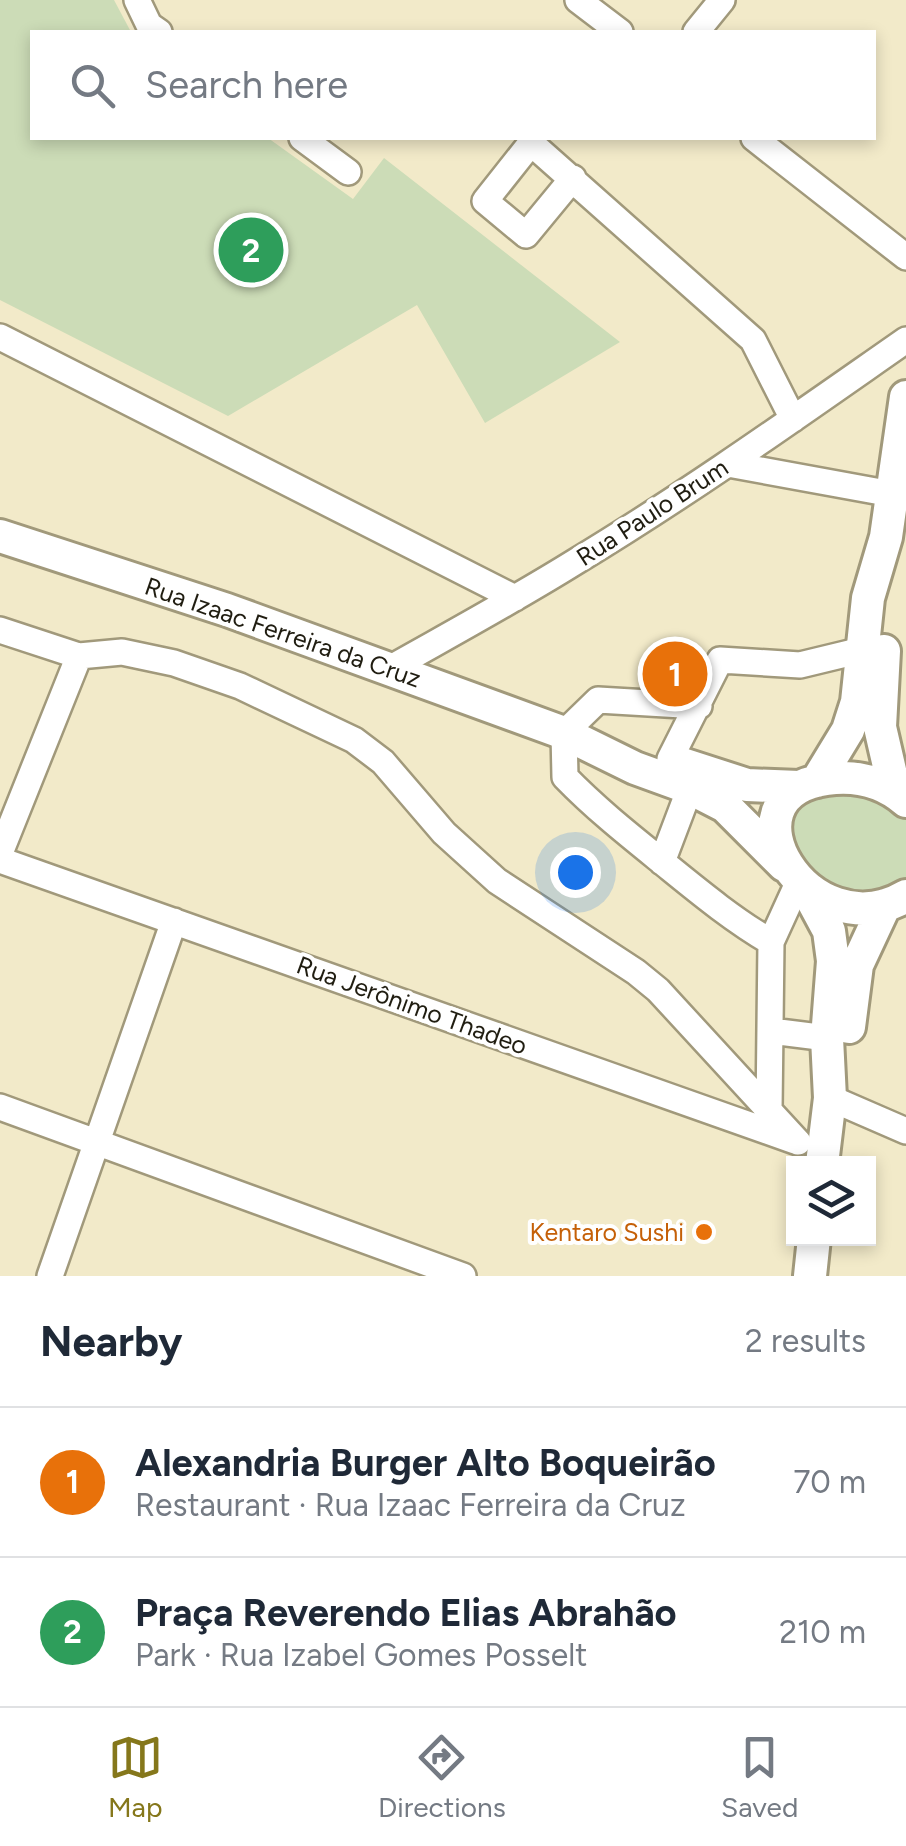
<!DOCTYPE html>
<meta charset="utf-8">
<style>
body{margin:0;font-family:Figtree,sans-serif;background:#f6f6f7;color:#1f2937}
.controls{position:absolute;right:30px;bottom:30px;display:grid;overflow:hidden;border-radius:0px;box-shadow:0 5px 15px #0003}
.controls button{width:90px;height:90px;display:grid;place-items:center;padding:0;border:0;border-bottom:2px solid #e0e1e3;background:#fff;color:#1f2937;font:50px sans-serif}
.you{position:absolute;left:575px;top:872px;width:35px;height:35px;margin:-25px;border:8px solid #fff;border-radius:50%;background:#1a73e8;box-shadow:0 0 0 15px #1a73e833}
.badge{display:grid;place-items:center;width:65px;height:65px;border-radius:50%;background:#85771b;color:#fff;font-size:32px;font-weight:700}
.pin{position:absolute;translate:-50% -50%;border:5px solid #fff;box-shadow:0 2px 10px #0006}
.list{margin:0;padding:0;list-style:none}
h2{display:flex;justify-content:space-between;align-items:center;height:130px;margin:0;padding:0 40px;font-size:42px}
h2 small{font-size:32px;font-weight:400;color:#747a83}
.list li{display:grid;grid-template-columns:65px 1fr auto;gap:30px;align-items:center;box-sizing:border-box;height:150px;padding:0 40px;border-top:2px solid #e0e1e3}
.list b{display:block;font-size:38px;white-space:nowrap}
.list p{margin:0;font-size:32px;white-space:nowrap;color:#747a83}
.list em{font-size:32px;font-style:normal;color:#747a83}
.icon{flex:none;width:55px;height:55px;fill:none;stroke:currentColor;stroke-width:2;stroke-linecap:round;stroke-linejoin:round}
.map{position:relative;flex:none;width:906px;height:1276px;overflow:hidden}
.search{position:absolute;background:#fff;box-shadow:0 5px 15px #0003;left:30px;right:30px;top:30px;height:110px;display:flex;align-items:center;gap:25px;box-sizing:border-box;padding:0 35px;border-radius:0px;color:#747a83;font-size:38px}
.sheet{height:430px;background:#fff}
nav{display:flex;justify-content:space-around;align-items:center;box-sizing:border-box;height:140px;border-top:2px solid #e0e1e3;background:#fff;font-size:28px;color:#747a83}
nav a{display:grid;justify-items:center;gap:5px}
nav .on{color:#85771b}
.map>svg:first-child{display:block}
.green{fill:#ccdcb7}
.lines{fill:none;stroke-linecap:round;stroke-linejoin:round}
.minor-casing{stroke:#a1997b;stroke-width:30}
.major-casing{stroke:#a1997b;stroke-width:38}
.minor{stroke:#fff;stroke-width:25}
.major{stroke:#fff;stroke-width:32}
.food-dot{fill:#e8710a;stroke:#fff;stroke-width:4}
.labels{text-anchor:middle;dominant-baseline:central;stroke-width:8;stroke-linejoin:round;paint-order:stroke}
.street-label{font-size:25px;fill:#201d11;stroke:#fff}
.food-label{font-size:25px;fill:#c56008;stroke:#fff;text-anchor:end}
</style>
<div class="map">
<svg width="906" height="1276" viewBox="0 0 906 1276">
<rect width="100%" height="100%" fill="#f2eac9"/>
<path class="green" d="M0,0h114l17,32h-99v106h236l85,61 31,-41 236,184 -135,81 -68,-118 -189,111 -228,-116z
M843,789l57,20 6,8v64l-44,15 -41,-12 -33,-33c8,-49 6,-49 55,-62z"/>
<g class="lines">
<g class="minor-casing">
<path id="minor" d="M137,0l12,25 10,7
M578,0l42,32
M696,32l26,-32
M302,138l46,34
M754,138l152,119
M573,178l-47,57 -41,-34 46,-58 222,197 40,79
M0,337l515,261
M728,464l164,30
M0,630l79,26 43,-4 52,11 66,23 114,54 29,22 61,71 53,48 139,91 22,18 140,152
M389,669c62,-35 125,-69 186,-107 114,-69 222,-146 331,-222
M699,706l-101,-6 -34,33 1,44c33,34 69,62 106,92 32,26 64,52 100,73l-2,169
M670,759l50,-99 80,5 62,-15
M0,853l79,-197
M0,860l795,281
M662,862l28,-74
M771,942l27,-59
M771,1031l56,7
M830,1098l76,33
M0,1107l463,169
M50,1276l124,-355"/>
</g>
<g class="major-casing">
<path id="major" d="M0,536l227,74 337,123 71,35 55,20 35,18 59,59
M884,651l-4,76 15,65
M682,764l65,21 52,2
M817,781l31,-51 9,-28 11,-104 18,-61 20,-140
M906,801c-22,-19 -50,-26 -79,-22 -114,16 -18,174 79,117
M807,890l22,41 4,30 -6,77 3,60 -8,66
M849,1027l8,-62 28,-60
M810,1276l4,-38"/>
</g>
<use href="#minor" class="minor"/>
<use href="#major" class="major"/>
</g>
<circle class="food-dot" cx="704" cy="1232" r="10"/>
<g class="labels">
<g class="street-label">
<text transform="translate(652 512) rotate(-33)">Rua Paulo Brum</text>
<text transform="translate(283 632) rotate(19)">Rua Izaac Ferreira da Cruz</text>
<text transform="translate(412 1005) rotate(20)">Rua Jerônimo Thadeo</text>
</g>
<g class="food-label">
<text x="684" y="1232">Kentaro Sushi</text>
</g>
</g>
</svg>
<div class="controls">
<button><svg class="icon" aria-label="layers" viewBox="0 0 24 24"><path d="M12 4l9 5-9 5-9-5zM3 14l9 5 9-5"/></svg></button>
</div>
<div class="you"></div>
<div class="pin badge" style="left:675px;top:674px;background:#e8710a">1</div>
<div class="pin badge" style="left:251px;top:250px;background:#2e9e5b">2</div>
<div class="search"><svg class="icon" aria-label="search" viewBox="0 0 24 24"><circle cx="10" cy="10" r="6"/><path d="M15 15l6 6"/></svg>Search here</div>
</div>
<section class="sheet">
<h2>Nearby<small>2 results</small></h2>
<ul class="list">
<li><span class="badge" style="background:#e8710a">1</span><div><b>Alexandria Burger Alto Boqueirão</b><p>Restaurant · Rua Izaac Ferreira da Cruz</p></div><em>70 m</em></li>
<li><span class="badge" style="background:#2e9e5b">2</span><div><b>Praça Reverendo Elias Abrahão</b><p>Park · Rua Izabel Gomes Posselt</p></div><em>210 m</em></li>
</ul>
</section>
<nav>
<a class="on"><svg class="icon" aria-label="map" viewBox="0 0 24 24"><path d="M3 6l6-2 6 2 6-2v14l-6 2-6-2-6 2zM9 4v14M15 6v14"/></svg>Map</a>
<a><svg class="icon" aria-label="directions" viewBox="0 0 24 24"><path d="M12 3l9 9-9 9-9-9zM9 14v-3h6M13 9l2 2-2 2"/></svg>Directions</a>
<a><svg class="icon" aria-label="saved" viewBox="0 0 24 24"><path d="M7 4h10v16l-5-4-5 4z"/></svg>Saved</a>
</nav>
